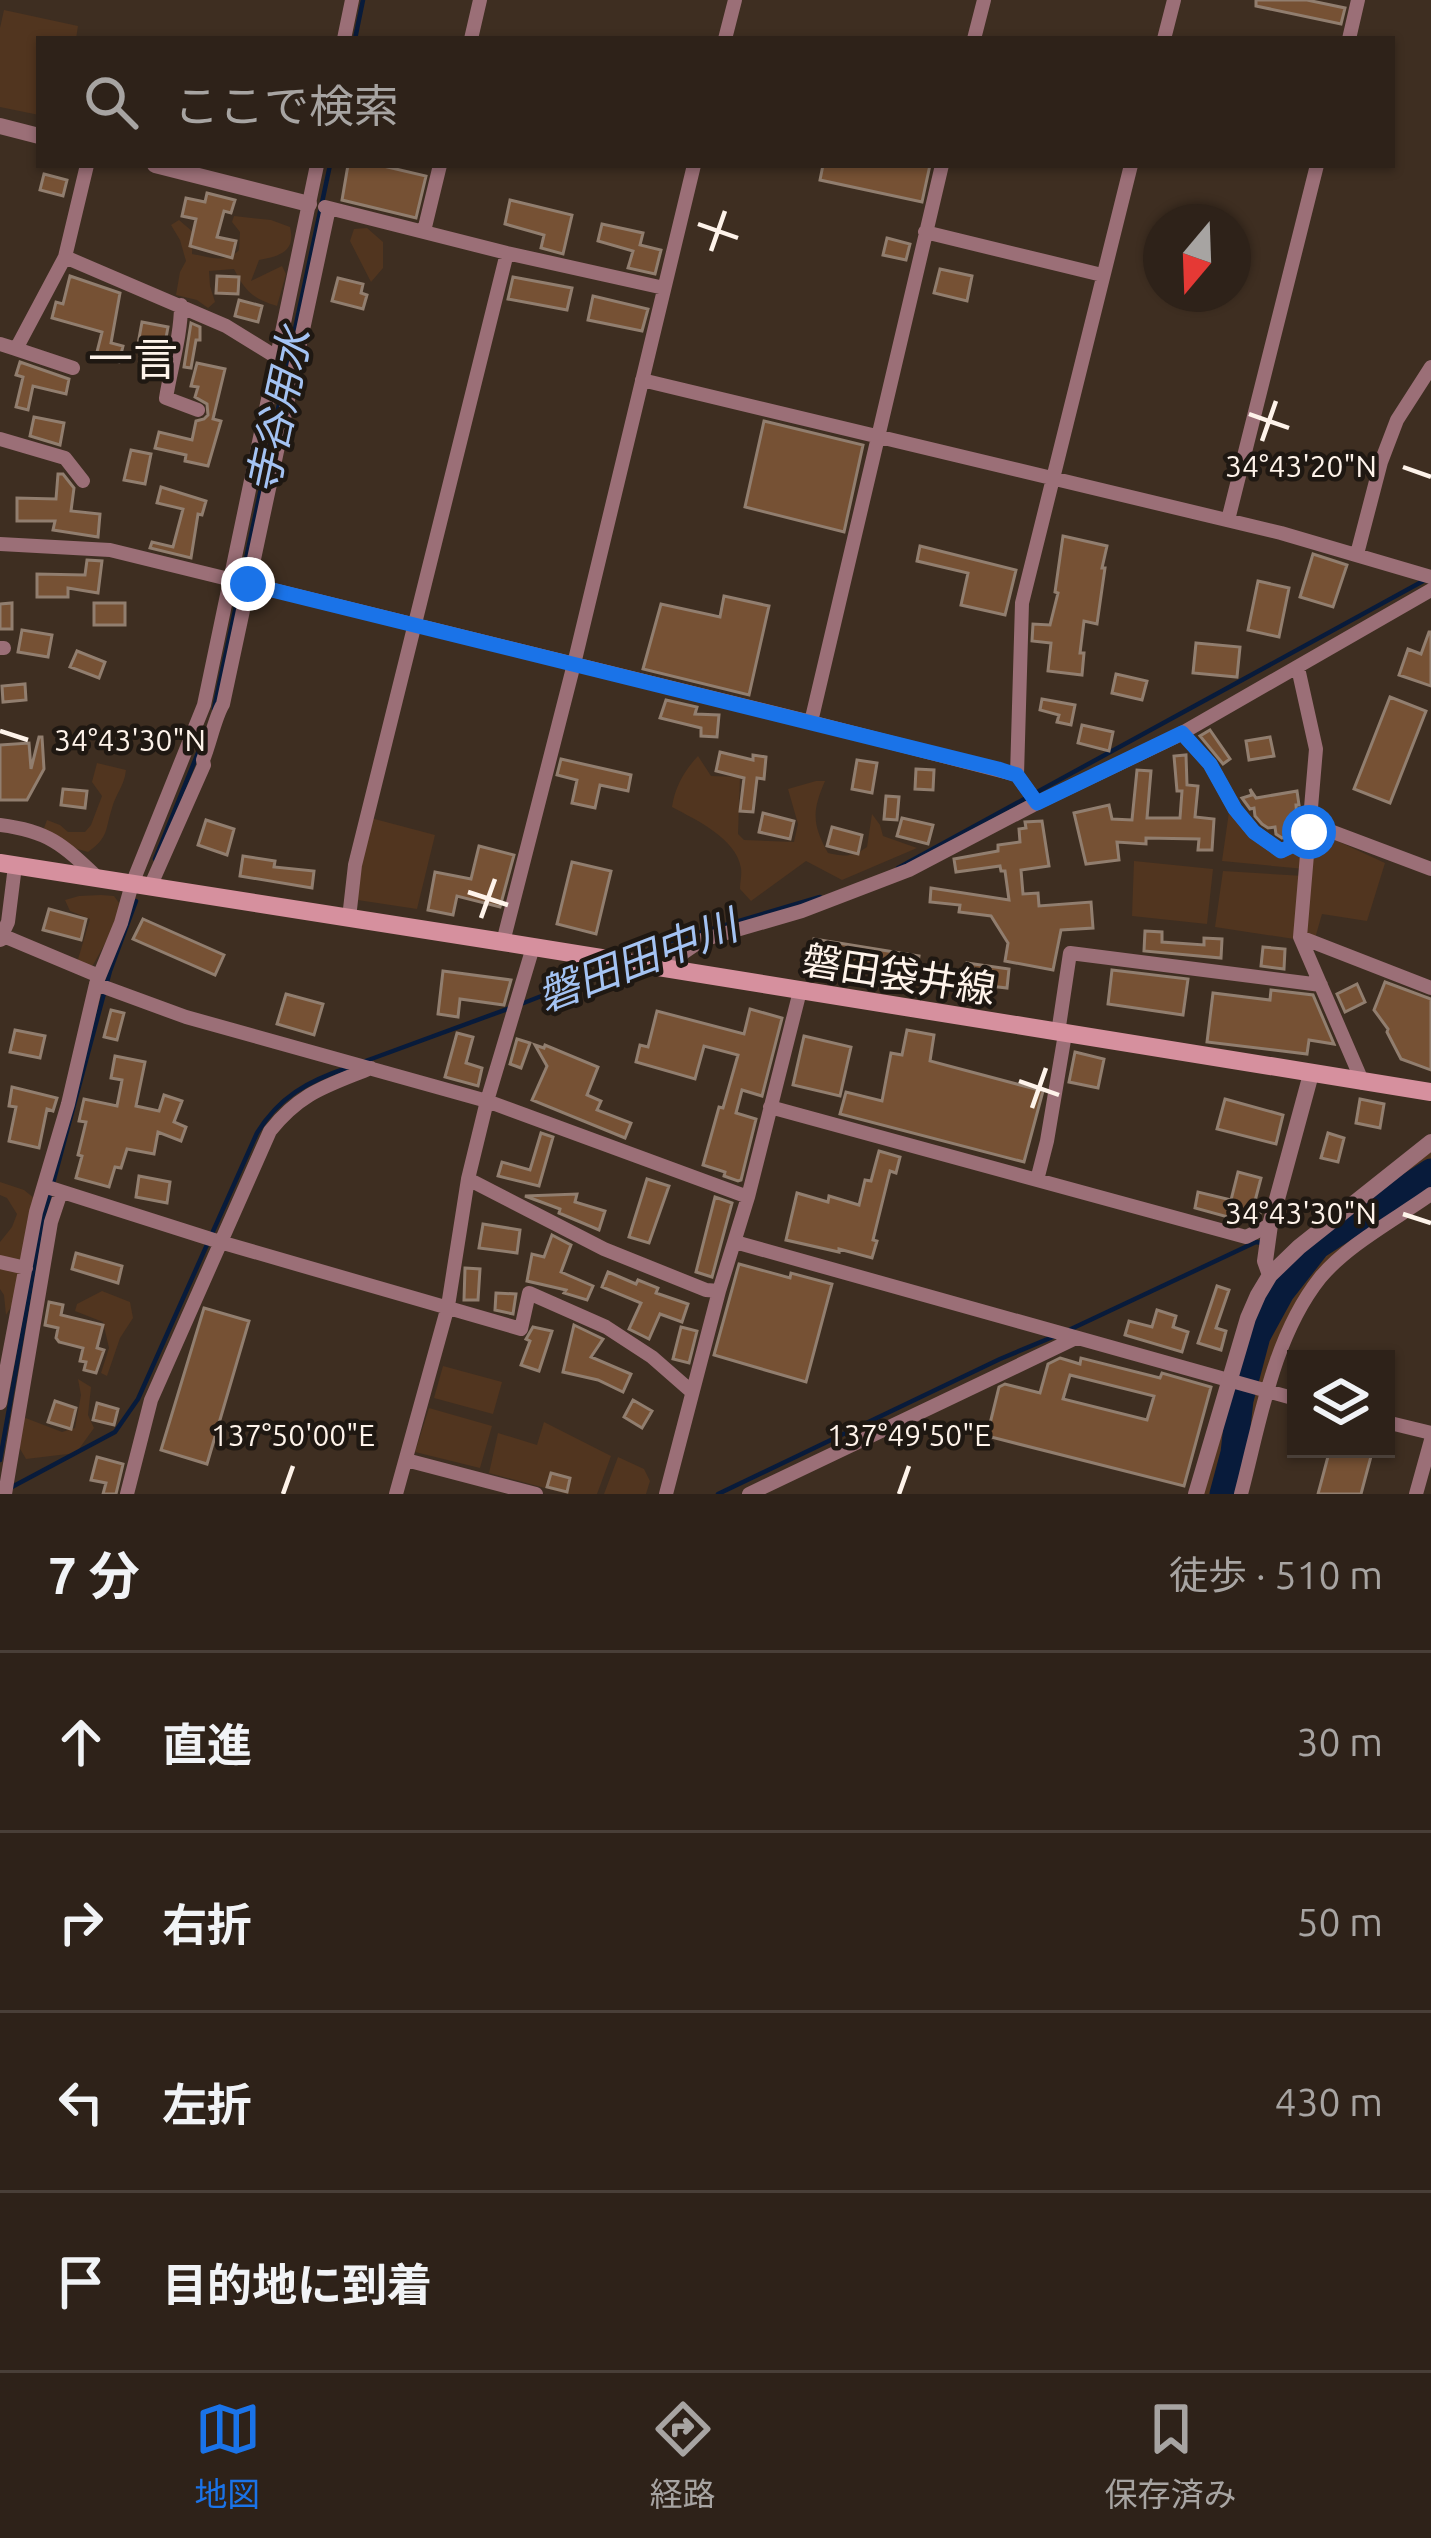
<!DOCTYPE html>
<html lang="ja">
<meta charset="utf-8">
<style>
body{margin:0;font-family:Ubuntu,"Noto Sans JP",sans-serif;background:#362a22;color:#f1f3f6}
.controls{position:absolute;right:36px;bottom:36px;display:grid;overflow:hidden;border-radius:0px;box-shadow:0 3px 9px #0004}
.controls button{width:108px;height:108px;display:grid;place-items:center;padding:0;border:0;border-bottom:3px solid #493f38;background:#2e2219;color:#f1f3f6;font:60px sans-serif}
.compass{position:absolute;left:1143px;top:204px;width:108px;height:108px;border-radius:50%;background:#2e2219;box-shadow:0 3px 9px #0004;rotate:199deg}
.stop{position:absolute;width:36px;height:36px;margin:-27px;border:9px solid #1a73e8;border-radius:50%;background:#fff}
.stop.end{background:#1a73e8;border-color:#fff;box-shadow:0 3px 12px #0008}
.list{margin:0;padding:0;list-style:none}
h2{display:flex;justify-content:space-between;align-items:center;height:156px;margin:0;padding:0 48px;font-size:51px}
h2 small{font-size:39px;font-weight:400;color:#a7a4a2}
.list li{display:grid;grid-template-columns:78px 1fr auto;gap:36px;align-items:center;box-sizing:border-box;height:180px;padding:0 48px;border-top:3px solid #493f38}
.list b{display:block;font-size:45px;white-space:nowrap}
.list em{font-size:39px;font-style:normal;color:#a7a4a2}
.icon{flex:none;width:66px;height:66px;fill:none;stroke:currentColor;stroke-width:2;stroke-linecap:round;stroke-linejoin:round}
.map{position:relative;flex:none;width:1431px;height:1494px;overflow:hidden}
.search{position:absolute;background:#2e2219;box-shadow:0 3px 9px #0004;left:36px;right:36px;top:36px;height:132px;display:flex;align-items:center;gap:30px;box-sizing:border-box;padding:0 42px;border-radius:0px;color:#a7a4a2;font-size:45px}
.sheet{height:876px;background:#2e2219}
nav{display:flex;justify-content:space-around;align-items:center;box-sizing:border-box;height:168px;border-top:3px solid #493f38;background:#2e2219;font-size:33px;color:#a7a4a2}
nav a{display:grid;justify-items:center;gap:6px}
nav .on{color:#1a73e8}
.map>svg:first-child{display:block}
.green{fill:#51351f}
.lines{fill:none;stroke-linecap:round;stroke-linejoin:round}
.stream{stroke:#081b3b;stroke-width:4.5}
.river{stroke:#081b3b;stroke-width:27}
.building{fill:#765134;stroke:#917e6f;stroke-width:3;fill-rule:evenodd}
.minor{stroke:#9b6f77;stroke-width:14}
.tertiary{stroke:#9b6f77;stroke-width:16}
.secondary{stroke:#d6909e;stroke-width:18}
.route{stroke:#1a73e8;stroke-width:15}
.ticks{fill:none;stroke:#fef3ea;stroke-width:4.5}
.labels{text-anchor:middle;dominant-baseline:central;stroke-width:9;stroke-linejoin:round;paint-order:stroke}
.street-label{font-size:39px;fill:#fef3ea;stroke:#1f1812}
.water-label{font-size:42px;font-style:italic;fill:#a4c3f3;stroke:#1f1812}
.quarter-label{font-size:45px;fill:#fef3ea;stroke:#1f1812}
.ticks-label{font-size:30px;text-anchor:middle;fill:#fef3ea;stroke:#1f1812;stroke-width:9;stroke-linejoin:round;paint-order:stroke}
</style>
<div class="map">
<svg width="1431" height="1494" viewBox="0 0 1431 1494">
<rect width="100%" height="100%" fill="#3e2e21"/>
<path class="green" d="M4,10l74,16 -2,13h-37v76l-39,-8v-79z
M234,216l37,4 19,7c6,25 -10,29 -31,33l-8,21 31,-15 4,8 -9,32c-24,-7 -32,-15 -43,-37l-25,2 1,15 5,16 -7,6 -11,-8 -21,-5 4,-23 6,-11 -6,-21 -9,-15 8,-5 14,12 -1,22c17,3 34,10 47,-4l1,-18 -8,-10z
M367,228l16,14v26l-12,14 -21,-41 4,-12z
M698,756l13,20 29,1 -2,57 6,6 50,2 4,-18 -10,-35 28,-8h9c-13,30 -13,43 3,72 16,4 25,4 39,-6l5,-33 8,11 3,11 34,12 -75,32 -36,-19 -55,40 -11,-12c0,-7 2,-14 1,-21 -5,-30 -45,-48 -69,-61 3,-20 12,-36 26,-51z
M97,763l29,7c-2,17 -10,23 -14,38 -7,22 -3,29 -24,44l-31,-9 -13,-15 3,-8 13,5 8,7h17l6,-7 11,-29 -10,-14z
M1229,812l52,39 28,-19 11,1 65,30 -18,58 -45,-7 -8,28 -99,-15 8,-56 81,5 1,-7 -83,-8z
M367,817l68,18 -18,74 -66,-10z
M1134,861l79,8 -6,55 -75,-8z
M101,895l13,1 5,7 -2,19 -24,43 -17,1 14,-47 -20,-8 -5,-11 14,-4z
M1431,1142v52l-105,78 -40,66 -45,156h-42l71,-219z
M0,1182l24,8 15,12 -25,100 -8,13 -2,-20 -4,-6v-47l12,-15 5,-13 -10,-16 -7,-3z
M102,1291l28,11 3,16 -13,20 -13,38 -6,-3 8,-25 -6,-26 -28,-11 2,-7z
M443,1366l59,16 -9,32 -59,-16z
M78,1379l13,8 -3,28 6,13 -18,25 -50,6 -7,-12 4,-30 39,15 13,-4 6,-33z
M429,1408l63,18 -12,42 -65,-16z
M544,1422l67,34 -14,38h-30l-78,-21 9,-40 39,12z
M618,1457l26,12 6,12 -4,13h-42z"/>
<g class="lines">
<path class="stream" d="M355,39l8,-39
M214,709l116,-544
M155,859l45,-111
M898,868l527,-288
M637,956l24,-12 159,-47
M521,1004l95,-37
M363,1062l147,-54
M53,1183l57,-212 26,-70
M1071,1329l185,-87 6,1
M0,1460l43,-243 7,-23
M10,1488l105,-56 23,-33 119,-266c22,-36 51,-52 90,-65
M718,1494l282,-135 55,-23"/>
<path class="river" d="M1223,1494l11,-41 6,-53 17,-64 24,-44 36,-46 114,-74"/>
</g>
<path class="building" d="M1256,0h51l38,8 -4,16 -85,-18z
M348,165h31l47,11 -10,42 -74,-18z
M823,165h107l-8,37 -102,-22z
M44,174l23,6 -4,16 -23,-6z
M207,193l28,7 -4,13 -7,-2 -7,26 19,4 -4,17 -42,-12 6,-27 -14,-3 4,-18 19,4z
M510,200l62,15 -9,39 -22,-6 3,-13 -39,-11z
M602,224l41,9 -3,12 21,5 -6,24 -27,-6 5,-17 -35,-10z
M887,238l23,6 -4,16 -23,-5z
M940,269l32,7 -5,25 -33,-8z
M70,276l50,17 -9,50 12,3 -4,16 -23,-6 6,-24 -50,-14 4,-16 7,2z
M217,276l22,1 -1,17 -22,-1z
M513,277l59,11 -5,22 -59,-11z
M338,278l25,6 -2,9 6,2 -4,14 -31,-8z
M593,296l55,13 -6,22 -54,-11z
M239,300l23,6 -4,16 -23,-6z
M142,322l26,5 -4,22 -26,-5z
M191,323l9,4v13h-4l-5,28 -7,-1z
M20,362l49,17 -3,15 -33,-8 -5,24 -12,-3 7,-30 -7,-2z
M197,363l28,6 -12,50 8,2 -13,45 -23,-5 1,-6 -31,-7 4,-16 33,8 4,-19 8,-2 4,-4 -1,-11 -12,-7 3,-10 -7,-1z
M34,417l30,6 -4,22 -30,-9z
M764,421l99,24 -19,87 -99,-25z
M131,450l20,4 -6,30 -21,-4z
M58,474h5l11,14 -3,23 29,3 -2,23 -45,-7 2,-9h-38v-23l39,1z
M161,487l45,14 -4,14 -4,-1 -7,44 -41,-10 2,-6 21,5 10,-38 -26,-6z
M1063,536l44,10 -5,22h3l-8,56 -13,-3 -4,32h4l-2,22 -34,-4 3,-28 -19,-2 1,-17 17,1 8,-32 -3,-1z
M920,546l96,24 -11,45 -44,-10 7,-32 -51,-12z
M1313,554l34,11 -14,42 -33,-10z
M87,560l15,1 -4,32 -30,-5v9h-31v-23l48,1z
M1258,581l31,7 -10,49 -31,-7z
M724,596l45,10 -20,89 -106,-26 18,-65 59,13z
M12,603v26h-12v-25z
M94,603h31v22h-31z
M22,630l30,5 -4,22 -30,-5z
M1429,632h2v54l-32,-11 9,-26 13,5z
M1196,643l44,4 -3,30 -44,-4z
M77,651l28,11 -6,16 -29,-11z
M1116,674l31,7 -5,19 -30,-7z
M25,684l1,16 -23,2 -1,-16z
M1390,697l36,14 -36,92 -36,-14z
M1042,699l33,6 -4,20 -14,-3 2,-7 -19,-5z
M666,700l31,7 -2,7 24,1 -2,22 -16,-1v-8l-41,-10z
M1082,725l31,7 -4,19 -31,-8z
M1210,730l20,29 -7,5 -23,-28z
M39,737h3l2,32 -17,31h-27v-55l29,-2 2,26z
M1270,737l4,19 -25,4 -3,-19z
M720,752l33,8v-5l13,2 -2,22 -7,-1 -4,34 -13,-1 4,-33 -28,-7z
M1186,755l1,30 11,1 -3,31 19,2 -2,31h-14l1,-11 -53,-1v6l-29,-2 2,18 -33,4 -12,-51 35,-8 3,14 20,1 5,-50 14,1 -4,47h33l2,-27h-5l-3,-35z
M561,759l70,16 -3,16 -28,-6 -5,23 -23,-5 5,-23 -20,-5z
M857,760l20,3 -5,30 -20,-4z
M916,769l18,1 -1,20 -18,-1z
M63,789l24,2 -2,17 -24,-3z
M1250,789l6,9 41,-7 2,14h-3l2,25 -16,8 -6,-4 -1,-7 -7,1 -6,-4 -7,-8 -1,-8 -4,1 -8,-11 10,-3z
M886,796l13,1 -2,23 -13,-1z
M763,813l31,8 -4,18 -31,-7z
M902,818l31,7 -5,19 -31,-8z
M206,820l28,9 -7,26 -29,-10z
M1042,821l7,45 -28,4 2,24 15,-1 1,13 52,-4 2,26 -32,2 -8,40 -48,-9 3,-18 -17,-27 -32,-4 1,-7 -30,-3 1,-14 78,12 -4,-29h-4l-1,-5 -44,6 -2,-13 44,-8v-6l22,-3 -1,-13 7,-1 -1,-6z
M832,827l30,8 -4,19 -31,-8z
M479,846l35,9 -14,52 -43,-11 -4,19 -25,-5 7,-38 36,7z
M243,856l32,5 -1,6 40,4 -2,17 -72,-12z
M572,862l39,9 -15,63 -39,-10z
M49,909l37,10 -5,21 -38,-10z
M143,919l81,36 -9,20 -82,-36z
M1145,931l17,1v10l42,3v-7l18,1 -1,19 -77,-7z
M814,939l105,17 -3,19 -70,-10 -1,4 -34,-5z
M1263,947l22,2 -1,20 -23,-3z
M967,963l42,6 -2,19 -43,-5z
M1112,970l76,9 -5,36 -75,-11z
M443,971l68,9 -7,25 -44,-6 -2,18 -20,-3z
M1385,982l46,17v71l-30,-11 -14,-27 1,-3 -14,-19z
M1357,984l8,18 -20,10 -8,-18z
M1271,990l42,5 21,49 -25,-4 -2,14 -100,-12 6,-49 57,7z
M286,994l37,10 -9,31 -37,-11z
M750,1009l32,9 -20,78 -20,-6 -6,23 20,6 -15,61 -3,1 -14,-5 1,-4 -22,-7 16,-58 4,1 15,-53 -34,-9 -9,33 -59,-17 4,-17 8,2 9,-36 87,23z
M111,1010l13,3 -7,27 -13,-3z
M15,1030l30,6 -5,22 -30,-6z
M907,1030l27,5 -4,26 113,30 -19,71 -184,-48 6,-22 36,9 9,-48 11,2z
M457,1033l16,4 -7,26 16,5 -4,18 -33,-9z
M804,1036l47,11 -11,49 -47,-11z
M517,1039l13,4 -9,25 -11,-4z
M535,1045l9,3 1,-3 53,22 -11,28 14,6 -4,9 34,13 -6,15 -93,-38 15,-34z
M1075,1052l29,7 -6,29 -29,-6z
M115,1056l30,6 -9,44 23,5 5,-16 18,6 -8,21 12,5 -5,14 -23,-9 -4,22 -27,-5 -6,19 -6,-1 -6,20 -33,-9 6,-22 -4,-1 8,-33 -7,-1 5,-22 33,7 5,-26 -11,-2z
M12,1087l45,11 -4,13 -6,-2 -8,39 -30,-7 7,-34 -7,-1z
M1225,1099l58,16 -7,29 -59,-15z
M1360,1099l24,5 -4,24 -24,-5z
M541,1133l12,4 -14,49 -41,-10 4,-14 28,8z
M1328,1133l16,5 -6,24 -17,-4z
M879,1151l21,6 -4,16 -6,-2 -17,69 4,1 -5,17 -33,-9v3l-53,-12 11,-47 31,9 1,-6 30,9 6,-25 6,1z
M1238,1172l23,6 -6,23 8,2 -4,14 -22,-5 -2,7 -40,-11 3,-16 33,8z
M139,1176l31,6 -3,21 -31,-6z
M647,1179l22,7 -20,57 -20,-6z
M577,1194l-2,8 30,9 -6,19 -40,-17 1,-4 -35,-13z
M715,1197l17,6 -20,74 -16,-5z
M483,1224l37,6 -3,23 -38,-5z
M552,1235l19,10 -10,27 32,14 -6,14 -23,-7 2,-3 -39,-9 5,-27 12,3z
M76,1253l46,13 -4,17 -46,-14z
M739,1264l51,14 1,-5 41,11 -26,98 -92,-27z
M465,1268l15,1 -2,31h-14z
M608,1272l28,12 2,-4 20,8 -2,5 32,11 -6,18 -22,-8 -11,25 -20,-10 12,-26 -39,-16z
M1217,1286l12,4 -13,38 10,3 -5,19 -23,-7z
M496,1293l20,1 -3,20 -18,-4z
M49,1302l14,3 -2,10 42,10 -6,23 7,2 -8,23 -12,-3 2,-8 -6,-1 3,-13 -24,-6 -3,-4 2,-10 -13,-3z
M204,1308l45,13 -42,143 -46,-14z
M1157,1310l19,6 -3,11 15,5 -6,20 -57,-17 4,-14 23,6z
M574,1325l29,14 -12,18 40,17 -8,18 -25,-12 -35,-8z
M533,1327l19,4 -13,40 -18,-6 9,-24 -4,-2z
M681,1327l16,4 -8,32 -16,-4z
M1060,1358l20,6 1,-6 79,20 2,-5 49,14 -27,99 -197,-50 12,-49 6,-3 35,9 8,-29zM1070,1375l84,21 -7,24 -84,-21z
M633,1400l19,11 -10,17 -18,-11z
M55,1401l21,7 -5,21 -23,-7z
M97,1403l21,6 -4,16 -21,-5z
M1330,1449h43l-12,45h-43z
M97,1457l26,7 -7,30h-13l3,-11 -15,-3z
M551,1473l19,5 -3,14 -20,-5z"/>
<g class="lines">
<path class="minor" d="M344,39l8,-39
M471,39l9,-39
M725,39l10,-39
M974,39l10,-39
M1164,39l10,-39
M1349,39l9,-39
M325,207l182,46 157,35
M424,231l16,-66
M925,232l177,43
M65,257l161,69 52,32
M181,305c0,31 -10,62 -15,93l32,12
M0,344l16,5 49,-92 22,-92
M16,349l57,19
M642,380l639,153 150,44
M0,439l65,19 18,23
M1228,520l89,-355
M0,544l110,6 701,172 206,53 20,28
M1357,554l24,-92 16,-42 34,-53
M0,648h4
M1298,668l18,81 -16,188 63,146
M811,722l131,-557
M1182,733l28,31 25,45 19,23 27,19 27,-13
M1017,775l5,-172 109,-438
M1309,823l122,46
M0,825c49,6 63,20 98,53
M150,887l54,-122 -1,-5c7,-17 12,-43 20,-56l106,-496
M349,918l6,-53 152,-612
M1300,937l131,51
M0,939l8,-17 7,-56
M0,940l6,-3 93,39
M503,942l71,-278 120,-499
M672,970l11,-17 19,-13 100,-29 107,-41 128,-67 138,-66 256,-147
M96,984l90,33 301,84 261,96
M1058,1033l12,-80 251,32
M770,1107l476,130 24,-12
M468,1179l136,70 102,41 13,1
M1037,1180l10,-39 18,-107
M44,1186l176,56 301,87 8,-36 77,34 46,30 40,35
M735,1242l561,157
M0,1262l26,6
M0,1403l36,-191 32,-108 28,-120 25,-61 11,-39 72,-179 113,-540
M1386,1422l45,11
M406,1460l130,34
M5,1494l46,-272 10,-30
M127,1494l24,-94 119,-269c31,-39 57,-45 101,-63
M396,1494l52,-188 20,-127 19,-78 46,-154
M666,1494l53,-203 29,-94 52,-206
M749,1494l327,-156
M1241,1494c19,-72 32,-157 79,-216 27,-33 76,-59 111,-84
M1416,1494l15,-54"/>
<path class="tertiary" d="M0,126l39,10
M155,165l154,39
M1270,1275l29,-28 132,-105
M1196,1494l52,-176 10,-23 12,-20 -5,-14 5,-36 41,-151"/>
<path class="secondary" d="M0,863l503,79 928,150"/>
</g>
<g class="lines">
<path class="route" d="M248,584l750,185 19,6 20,28 145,-70 28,31 25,45 19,23 27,19 27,-13 1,-6"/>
</g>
<path class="ticks" d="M698,224l40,14M711,251l14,-40M1249,414l40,14M1262,441l14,-40M1403,467l28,10M0,731l28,9M468,892l40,13M481,918l14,-39M1019,1081l40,14M1032,1108l14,-40M1403,1214l28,9M283,1494l10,-28M899,1494l10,-28"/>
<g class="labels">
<g class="street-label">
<text transform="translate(899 974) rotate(9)">磐田袋井線</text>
</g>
<g class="water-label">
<text transform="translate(278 411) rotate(-78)">寺谷用水</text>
<text transform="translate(637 960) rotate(-21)">磐田田中川</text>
</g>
<g class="quarter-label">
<text x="133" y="358">一言</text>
</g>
</g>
<g class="ticks-label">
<text x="1301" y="477">34°43'20"N</text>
<text x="130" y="751">34°43'30"N</text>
<text x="1301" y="1224">34°43'30"N</text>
<text x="293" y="1446">137°50'00"E</text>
<text x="909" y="1446">137°49'50"E</text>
</g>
</svg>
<div class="controls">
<button><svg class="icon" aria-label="layers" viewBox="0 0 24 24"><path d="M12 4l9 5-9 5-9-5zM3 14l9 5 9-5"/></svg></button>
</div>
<svg class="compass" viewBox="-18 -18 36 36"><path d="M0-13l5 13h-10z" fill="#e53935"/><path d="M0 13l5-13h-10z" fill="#a7a4a2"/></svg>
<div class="stop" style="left:1309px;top:832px"></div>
<div class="stop end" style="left:248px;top:584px"></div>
<div class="search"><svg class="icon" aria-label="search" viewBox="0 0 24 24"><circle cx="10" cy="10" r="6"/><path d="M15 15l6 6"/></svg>ここで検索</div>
</div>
<section class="sheet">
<h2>7 分<small>徒歩 · 510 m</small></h2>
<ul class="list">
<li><svg class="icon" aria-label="ahead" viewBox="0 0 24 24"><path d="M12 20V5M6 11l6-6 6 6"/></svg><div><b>直進</b></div><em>30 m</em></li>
<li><svg class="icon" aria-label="right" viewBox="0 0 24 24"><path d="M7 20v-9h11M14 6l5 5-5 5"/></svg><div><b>右折</b></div><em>50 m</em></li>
<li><svg class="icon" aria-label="left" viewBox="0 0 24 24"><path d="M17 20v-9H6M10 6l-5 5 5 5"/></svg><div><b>左折</b></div><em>430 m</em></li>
<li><svg class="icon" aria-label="arrive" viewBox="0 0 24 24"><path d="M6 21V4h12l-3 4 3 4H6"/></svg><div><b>目的地に到着</b></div></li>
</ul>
</section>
<nav>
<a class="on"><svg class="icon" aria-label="map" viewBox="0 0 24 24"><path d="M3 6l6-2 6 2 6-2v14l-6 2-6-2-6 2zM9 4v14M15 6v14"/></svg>地図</a>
<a><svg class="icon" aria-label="directions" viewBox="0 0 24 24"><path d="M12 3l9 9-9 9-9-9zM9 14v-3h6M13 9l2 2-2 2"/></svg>経路</a>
<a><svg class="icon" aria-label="saved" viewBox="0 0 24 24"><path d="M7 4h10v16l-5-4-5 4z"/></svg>保存済み</a>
</nav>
